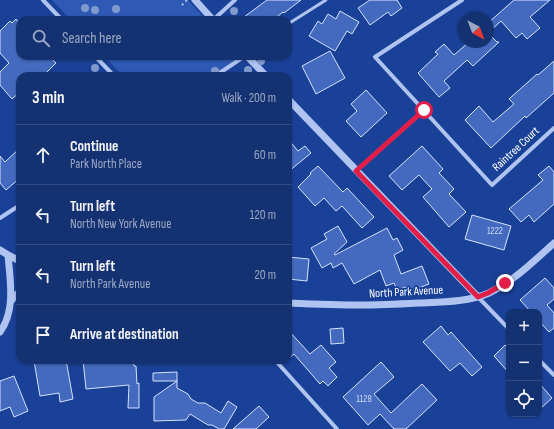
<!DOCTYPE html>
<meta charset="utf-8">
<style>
body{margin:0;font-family:"Sofia Sans Condensed",sans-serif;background:#1d3977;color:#f1f3f6}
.controls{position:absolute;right:12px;bottom:12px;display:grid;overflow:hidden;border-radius:8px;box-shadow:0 1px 3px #0004}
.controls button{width:36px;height:36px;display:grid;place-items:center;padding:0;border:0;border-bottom:1px solid #334c84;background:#143172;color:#f1f3f6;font:20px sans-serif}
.compass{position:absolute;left:458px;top:12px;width:36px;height:36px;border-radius:50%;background:#143172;box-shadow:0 1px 3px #0004;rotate:138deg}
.stop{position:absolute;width:12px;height:12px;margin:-9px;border:3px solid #e11d48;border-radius:50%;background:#fff}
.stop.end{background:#e11d48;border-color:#fff;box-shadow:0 1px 4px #0008}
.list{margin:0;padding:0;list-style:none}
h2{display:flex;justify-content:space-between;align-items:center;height:52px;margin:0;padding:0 16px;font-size:17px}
h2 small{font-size:13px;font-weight:400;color:#9da9c4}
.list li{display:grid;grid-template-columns:26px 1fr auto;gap:12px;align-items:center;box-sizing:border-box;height:60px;padding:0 16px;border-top:1px solid #334c84}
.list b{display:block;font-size:15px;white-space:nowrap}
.list p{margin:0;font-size:13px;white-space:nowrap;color:#9da9c4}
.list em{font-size:13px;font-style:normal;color:#9da9c4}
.icon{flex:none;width:22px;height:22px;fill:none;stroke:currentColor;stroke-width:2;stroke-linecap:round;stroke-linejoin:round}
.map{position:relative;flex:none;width:554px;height:429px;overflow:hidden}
.search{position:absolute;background:#143172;box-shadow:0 1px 3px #0004;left:16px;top:16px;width:276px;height:44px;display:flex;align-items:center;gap:10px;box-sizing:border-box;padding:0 14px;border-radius:12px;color:#9da9c4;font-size:15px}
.panel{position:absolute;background:#143172;box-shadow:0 1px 3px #0004;left:16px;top:72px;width:276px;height:292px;border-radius:12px}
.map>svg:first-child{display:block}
.green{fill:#2e5ab5}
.building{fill:#446abf;stroke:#d6e2fb}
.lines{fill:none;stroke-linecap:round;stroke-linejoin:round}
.path{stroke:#afc4f0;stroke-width:2;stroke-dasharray:2 3;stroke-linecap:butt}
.service{stroke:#afc4f0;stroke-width:3}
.minor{stroke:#afc4f0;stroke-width:4}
.tertiary{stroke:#afc4f0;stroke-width:7}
.tree{fill:#819ace}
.route{stroke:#e11d48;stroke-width:5}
.labels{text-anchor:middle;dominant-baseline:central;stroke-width:3.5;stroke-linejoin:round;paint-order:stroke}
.number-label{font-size:10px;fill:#d0daef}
.street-label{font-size:12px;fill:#fff;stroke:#1a4198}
</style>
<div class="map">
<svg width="554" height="429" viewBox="0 0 554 429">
<rect width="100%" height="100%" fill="#1a4198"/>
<path class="green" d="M52,0h136l18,20h-135z
M104,56h135l1,1 -29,19h-88z"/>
<path class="building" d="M267,0h34l-17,13 -1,-1 -10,8h-33z
M370,0h27l5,8 -11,8 -3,-4 -18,13 -12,-17z
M514,0h36l-20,17 10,11 -13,11 -5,-6 -6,5 -15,-17 -13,12 9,9h2l-26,24 -6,-6 -23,21 6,7 -11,9 -21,-24 20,-19 -3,-2 9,-8 10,11 15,-13h19v-19z
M340,11l19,11 -7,12 -5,-3 -12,20 -26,-15 9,-15 4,3 6,-10 8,5z
M16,19l4,5v32h29l7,7 -9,9 3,4h-30v16l-8,7 -12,-14v-13l9,-9 -9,-10v-22l10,-10 2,2z
M330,51l15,27 -29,16 -14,-28z
M554,61v32l-28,25 -1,-2 -34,32 -26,-28 14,-14 14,16 21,-18 -5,-5 28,-25 1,1z
M366,90l21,23 -26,24 -15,-16 11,-10 -6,-7z
M288,139l10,12 7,-5 6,7 -23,19z
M422,146l21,23 -4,4 15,16 -5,5 17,18 -17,15 -26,-30 9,-8 -13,-14 -17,15 -13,-14z
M20,148v30l-14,12 -6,-7v-27l5,6z
M318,166l25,26 4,-4 27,29 -12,11 -20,-22 -6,5 -12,-13 -9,8 -17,-19 13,-13 -1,-1z
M549,166l5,6v32l-20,18 -5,-7 -8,7 -12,-13 34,-29 -5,-5z
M472,215l39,11 -7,24 -39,-11z
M338,226l9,16 -13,12 1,1 52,-27 6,12 4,-2 6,12 -9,5 7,19 21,-8 7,18 -21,8 -2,-5 -9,3 -3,-7 -8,3 -6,-16 -26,14 -12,-21 -9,5 -2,-5 -9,5 -11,-20 16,-9 -3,-5z
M288,257l21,2 -2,22 -19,-2z
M545,278l9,10v11l-7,6 7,8v15l-5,4 -10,-11v-9h-8l-11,-12z
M441,326l7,9 3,-3 31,35 -10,9 -12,-13 -10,8 -27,-29z
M343,328l1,15 -13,1 -1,-15z
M288,330l22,24 11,-9 15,17 -7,6 8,9 -9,9 -5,-5 -3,3 -26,-30 -6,5z
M505,345l4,5v23l-15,-17z
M39,360h27l7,39 -13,3 -1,-9 -19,3 -6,-35z
M83,360h13v1l14,-1h23l1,6h2l1,18 2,-1v25h-11l1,-23 -43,4z
M381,362l13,15 -20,17 17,19 31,-29 15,16 -31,29h-12l-14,-15 -12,11 -25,-28z
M177,372v9h-24v-8z
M14,376l14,35 -14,6 -4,-10 -10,4v-30z
M177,381v7l11,6 3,5 7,4h7l16,10 7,-12 9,6 -13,22h-5l-7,-4h-4l-18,-11 -4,6 -32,1v-24z
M539,383l13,15 -13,12z
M259,406l10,11 -13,12h-23z"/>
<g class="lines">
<path class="path" d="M182,5l5,-5"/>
<path class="service" d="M288,24l38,-24"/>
<path class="minor" d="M43,0l19,20
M462,0l-87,57 117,128 62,-57
M213,20l22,-20
M95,56l19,20
M215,76l30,-20
M356,171l68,-61
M0,218l20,-13
M478,297l31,32
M275,360l62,69
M539,360l15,15"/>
<path class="tertiary" d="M195,0l18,20
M247,56l19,20
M288,99l190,198
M0,250l8,5 12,6
M11,301l9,-10
M288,303c24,1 49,2 73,2 20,0 39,-1 58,-2 22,-1 50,-1 70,-10 25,-12 45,-32 65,-50
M0,332c16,-22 10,-52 8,-77"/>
</g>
<g class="tree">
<circle cx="85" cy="8" r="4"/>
<circle cx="116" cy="9" r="4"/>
<circle cx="95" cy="10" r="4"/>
<circle cx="234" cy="11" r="4"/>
<circle cx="261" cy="61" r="4"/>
<circle cx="95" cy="68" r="4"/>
<circle cx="248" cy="70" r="4"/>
<circle cx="215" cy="71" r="4"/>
</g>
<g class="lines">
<path class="route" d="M424,110l-68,61 122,126 10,-4 17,-10"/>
</g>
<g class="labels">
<g class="number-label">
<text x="495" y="231">1222</text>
<text x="364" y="399">1128</text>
</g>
<g class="street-label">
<text transform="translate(516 149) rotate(-43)">Raintree Court</text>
<text transform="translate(406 292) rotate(-3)">North Park Avenue</text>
</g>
</g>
</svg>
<div class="controls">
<button>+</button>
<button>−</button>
<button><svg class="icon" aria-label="locate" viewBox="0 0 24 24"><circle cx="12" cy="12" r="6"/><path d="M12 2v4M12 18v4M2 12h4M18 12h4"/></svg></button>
</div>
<svg class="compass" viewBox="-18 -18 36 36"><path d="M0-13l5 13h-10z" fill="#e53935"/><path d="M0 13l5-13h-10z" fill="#9da9c4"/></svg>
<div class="stop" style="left:424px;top:110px"></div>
<div class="stop end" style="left:505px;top:283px"></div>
<div class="search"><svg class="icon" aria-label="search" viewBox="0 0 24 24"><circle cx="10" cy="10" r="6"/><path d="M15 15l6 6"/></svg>Search here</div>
<section class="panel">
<h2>3 min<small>Walk · 200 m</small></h2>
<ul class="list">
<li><svg class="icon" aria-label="ahead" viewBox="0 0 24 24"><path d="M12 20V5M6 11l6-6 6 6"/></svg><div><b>Continue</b><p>Park North Place</p></div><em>60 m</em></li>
<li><svg class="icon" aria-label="left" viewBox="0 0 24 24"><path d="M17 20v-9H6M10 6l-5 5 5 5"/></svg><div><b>Turn left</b><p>North New York Avenue</p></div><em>120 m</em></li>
<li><svg class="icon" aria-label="left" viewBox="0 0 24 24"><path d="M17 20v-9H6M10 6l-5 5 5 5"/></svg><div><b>Turn left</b><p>North Park Avenue</p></div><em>20 m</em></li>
<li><svg class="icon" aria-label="arrive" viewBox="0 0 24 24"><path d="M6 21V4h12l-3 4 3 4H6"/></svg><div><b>Arrive at destination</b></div></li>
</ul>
</section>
</div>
